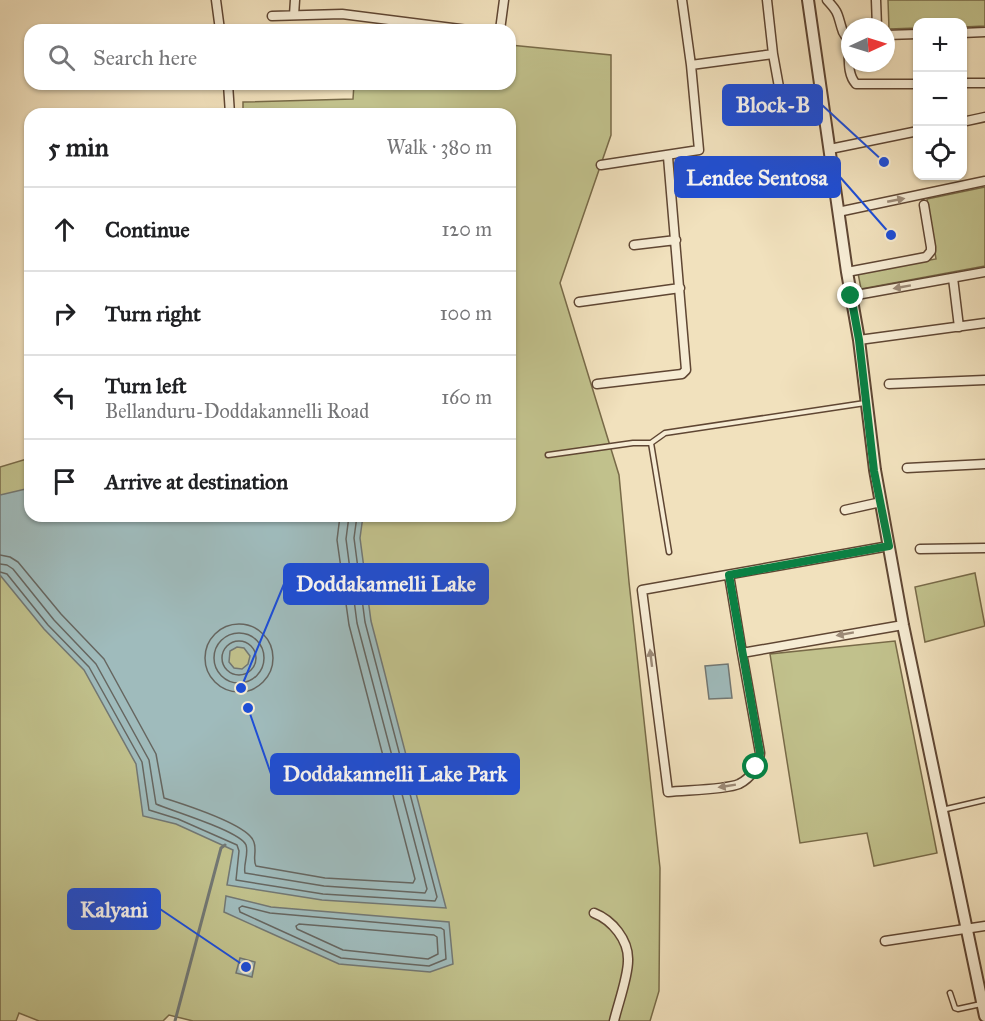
<!DOCTYPE html>
<meta charset="utf-8">
<style>
body{margin:0;font-family:"IM FELL Great Primer",serif;background:#f2f2f2;color:#202124}
.controls{position:absolute;right:18px;top:18px;display:grid;overflow:hidden;border-radius:12px;box-shadow:0 2px 4px #0004}
.controls button{width:54px;height:54px;display:grid;place-items:center;padding:0;border:0;border-bottom:2px solid #e0e0e0;background:#fff;color:#202124;font:30px sans-serif}
.compass{position:absolute;left:841px;top:18px;width:54px;height:54px;border-radius:50%;background:#fff;box-shadow:0 2px 4px #0004;rotate:86deg}
.stop{position:absolute;width:18px;height:18px;margin:-14px;border:4px solid #0b8043;border-radius:50%;background:#fff}
.stop.end{background:#0b8043;border-color:#fff;box-shadow:0 2px 6px #0008}
.list{margin:0;padding:0;list-style:none}
h2{display:flex;justify-content:space-between;align-items:center;height:78px;margin:0;padding:0 24px;font-size:26px}
h2 small{font-size:20px;font-weight:400;color:#757577}
.list li{display:grid;grid-template-columns:39px 1fr auto;gap:18px;align-items:center;box-sizing:border-box;height:84px;padding:0 24px;border-top:2px solid #e0e0e0}
.list b{display:block;font-size:22px;white-space:nowrap}
.list p{margin:0;font-size:20px;white-space:nowrap;color:#757577}
.list em{font-size:20px;font-style:normal;color:#757577}
.icon{flex:none;width:33px;height:33px;fill:none;stroke:currentColor;stroke-width:2;stroke-linecap:round;stroke-linejoin:round}
.map{position:relative;flex:none;width:985px;height:1021px;overflow:hidden}
.search{position:absolute;background:#fff;box-shadow:0 2px 4px #0004;left:24px;top:24px;width:492px;height:66px;display:flex;align-items:center;gap:15px;box-sizing:border-box;padding:0 21px;border-radius:18px;color:#757577;font-size:22px}
.panel{position:absolute;background:#fff;box-shadow:0 2px 4px #0004;left:24px;top:108px;width:492px;height:414px;border-radius:18px}
.map>svg:first-child{display:block}
.green{fill:#c1c18c;stroke:#786a48;stroke-width:1.5}
.water{fill:#9fbbbc;stroke:#727773;stroke-width:1.5;fill-rule:evenodd}
.lines{fill:none;stroke-linecap:round;stroke-linejoin:round}
.shore{stroke:#666660;stroke-width:1.5}
.stream{stroke:#727773;stroke-width:3}
.service-casing{stroke:#5f4633;stroke-width:7}
.minor-casing{stroke:#5f4633;stroke-width:11}
.tertiary-casing{stroke:#5f4633;stroke-width:14}
.service{stroke:#f6ecd4;stroke-width:4}
.minor{stroke:#f6ecd4;stroke-width:8}
.tertiary{stroke:#f6ecd4;stroke-width:10}
.oneway{fill:#9c8a77}
.route{stroke:#0b8043;stroke-width:8}
.leader{fill:none;stroke:#1d4ed8;stroke-width:2}
.callout-dot{fill:#1d4ed8;stroke:#f6ecd4;stroke-width:2}
.callout{fill:#1d4ed8;stroke:#1d4ed8;stroke-width:2}
.callout-label{font-size:22px;text-anchor:middle;font-weight:bold;fill:#fff}
</style>
<div class="map">
<svg width="985" height="1021" viewBox="0 0 985 1021">
<rect width="100%" height="100%" fill="#f1e1bd"/>
<filter id="stains"><feTurbulence type="fractalNoise" baseFrequency=".00333" numOctaves="4"/><feColorMatrix values="0 0 0 0 .2 0 0 0 0 .09 0 0 0 0 .02 0 0 0 .5 -.17"/></filter>
<radialGradient id="worn" r=".72"><stop offset=".6" stop-color="#630" stop-opacity="0"/><stop offset="1" stop-color="#630" stop-opacity=".3"/></radialGradient>
<path class="green" d="M888,0h97v26l-22,1 -1,-5h-44l-1,6 -28,1z
M510,45l101,10v80l-51,148 59,192 10,107 31,286 -1,123 -9,30h-457l-24,-6 -6,6h-124l-20,-8 -3,8h-16v-554l30,-9v58h480v-402h-267v-12l110,-3 1,-15h156z
M985,187v79l-124,23 -3,-16 78,-14 -9,-60z
M975,573l10,53 -60,16 -10,-55z
M895,641l42,212 -63,13 -7,-33 -67,10 -30,-189z"/>
<path class="water" d="M30,488v28h333l-3,22 11,83 75,287 -124,-8 -95,-15 6,-35 -57,-26 -33,-8 -7,-52 -52,-94 -40,-41 -44,-54v-80zM237,647l7,1 6,8 -2,8 -6,5 -8,-1 -5,-6 1,-11z
M728,664l4,34 -23,1 -4,-33z
M226,896l45,11 178,15 4,42 -23,8 -91,-8 -115,-52z
M240,958l15,4 -3,15 -16,-4z"/>
<g class="lines">
<path class="shore" d="M0,555l10,2 8,5 43,52 43,45 52,95 8,44c19,6 81,26 89,42 5,9 -1,19 3,26l69,12 88,5 2,-4 -66,-254 -12,-85 3,-24
M0,564l7,1 6,4 41,51 42,44 53,96 7,44c16,7 84,27 90,41 3,9 -3,20 -1,28l79,13 101,7 2,-4 -70,-266 -11,-84 3,-23
M0,572l7,2 41,51 41,42 53,95 7,48 29,9 59,26 2,6 -3,29 87,14 112,7 2,-4 -72,-275 -11,-84 3,-22
M205 658a34 34 0 1 1 68 0a34 34 0 1 1-68 0Z
M214 658a25 25 0 1 1 50 0a25 25 0 1 1-50 0Z
M222 658a17 17 0 1 1 34 0a17 17 0 1 1-34 0Z
M242,906l28,7 171,15 3,2 2,29 -17,7 -88,-8 -101,-46 -1,-4z
M299,924l135,11 3,2 1,17 -10,5 -85,-9 -46,-21 -1,-3z"/>
<path class="stream" d="M175,1021l46,-173 4,-3"/>
<g class="service-casing">
<path id="service" d="M548,455l85,-12h18
M669,552l-18,-109 14,-10 200,-30
M942,810l43,-10
M950,993l5,15 3,1 23,-5"/>
</g>
<g class="minor-casing">
<path id="minor" d="M216,0l4,30
M827,0c12,13 10,13 15,29 1,6 6,8 6,13 2,14 -2,31 8,42h62
M876,0l1,27
M294,15l1,-15
M272,16l70,-2 126,16
M500,30l4,-30
M962,33l23,-1
M886,35l32,-1
M773,54l8,44
M691,65l82,-11 -6,-54
M962,83h23
M228,84l2,30
M962,122l23,-5
M830,149l88,-18
M601,165l98,-15 -8,-85 -9,-65
M838,212l147,-31
M634,245l42,-5
M847,272l79,-15 5,-6v-4l-7,-42
M953,278l6,49
M851,296l134,-24
M579,302l101,-14
M859,340l126,-17
M597,384l85,-10 4,-4 -18,-213
M889,384l96,-4
M907,468l78,-4
M845,510l36,-8
M889,546l-247,44 26,202c17,-2 57,-2 71,-8 12,-6 20,-18 21,-31l-18,-100 161,-28
M920,549l65,-1
M729,575l13,78
M594,913c18,7 35,27 34,48 0,16 -10,43 -14,60
M885,941l100,-15"/>
</g>
<g class="tertiary-casing">
<path id="tertiary" d="M808,0l39,272 12,68 16,130 28,155 82,391"/>
</g>
<use href="#service" class="service"/>
<use href="#minor" class="minor"/>
<use href="#tertiary" class="tertiary"/>
</g>
<defs><path id="oneway-solid" d="M-6-.8H1V-3.2L6.5 0L1 3.2V.8H-6Z" transform="scale(1.5)"/></defs>
<g class="oneway">
<use href="#oneway-solid" transform="translate(896 200) rotate(-11)"/>
<use href="#oneway-solid" transform="translate(902 287) rotate(170)"/>
<use href="#oneway-solid" transform="translate(845 634) rotate(170)"/>
<use href="#oneway-solid" transform="translate(651 658) rotate(-97)"/>
<use href="#oneway-solid" transform="translate(727 786) rotate(171)"/>
</g>
<g class="lines">
<path class="route" d="M756,767l3,-6 1,-8 -31,-178 160,-29 -15,-75 -15,-131 -8,-44"/>
</g>
<path class="leader" d="M884 162L822 105M891 235L840 177M241 688L284 584M248 708L271 774M246 967L160 909"/>
<g class="callout-dot">
<circle cx="884" cy="162" r="6"/>
<circle cx="891" cy="235" r="6"/>
<circle cx="241" cy="688" r="6"/>
<circle cx="248" cy="708" r="6"/>
<circle cx="246" cy="967" r="6"/>
</g>
<g class="callout">
<rect x="723" y="85" width="99" height="40" rx="6"/>
<rect x="675" y="157" width="165" height="40" rx="6"/>
<rect x="284" y="564" width="204" height="40" rx="6"/>
<rect x="271" y="754" width="248" height="40" rx="6"/>
<rect x="68" y="889" width="92" height="40" rx="6"/>
</g>
<g class="callout-label">
<text x="773" y="112">Block-B</text>
<text x="757" y="185">Lendee Sentosa</text>
<text x="386" y="591">Doddakannelli Lake</text>
<text x="395" y="781">Doddakannelli Lake Park</text>
<text x="114" y="917">Kalyani</text>
</g>
<rect width="100%" height="100%" filter="url(#stains)"/>
<rect width="100%" height="100%" fill="url(#worn)"/>
</svg>
<div class="controls">
<button>+</button>
<button>−</button>
<button><svg class="icon" aria-label="locate" viewBox="0 0 24 24"><circle cx="12" cy="12" r="6"/><path d="M12 2v4M12 18v4M2 12h4M18 12h4"/></svg></button>
</div>
<svg class="compass" viewBox="-18 -18 36 36"><path d="M0-13l5 13h-10z" fill="#e53935"/><path d="M0 13l5-13h-10z" fill="#757577"/></svg>
<div class="stop" style="left:756px;top:767px"></div>
<div class="stop end" style="left:851px;top:296px"></div>
<div class="search"><svg class="icon" aria-label="search" viewBox="0 0 24 24"><circle cx="10" cy="10" r="6"/><path d="M15 15l6 6"/></svg>Search here</div>
<section class="panel">
<h2>5 min<small>Walk · 380 m</small></h2>
<ul class="list">
<li><svg class="icon" aria-label="ahead" viewBox="0 0 24 24"><path d="M12 20V5M6 11l6-6 6 6"/></svg><div><b>Continue</b></div><em>120 m</em></li>
<li><svg class="icon" aria-label="right" viewBox="0 0 24 24"><path d="M7 20v-9h11M14 6l5 5-5 5"/></svg><div><b>Turn right</b></div><em>100 m</em></li>
<li><svg class="icon" aria-label="left" viewBox="0 0 24 24"><path d="M17 20v-9H6M10 6l-5 5 5 5"/></svg><div><b>Turn left</b><p>Bellanduru-Doddakannelli Road</p></div><em>160 m</em></li>
<li><svg class="icon" aria-label="arrive" viewBox="0 0 24 24"><path d="M6 21V4h12l-3 4 3 4H6"/></svg><div><b>Arrive at destination</b></div></li>
</ul>
</section>
</div>
